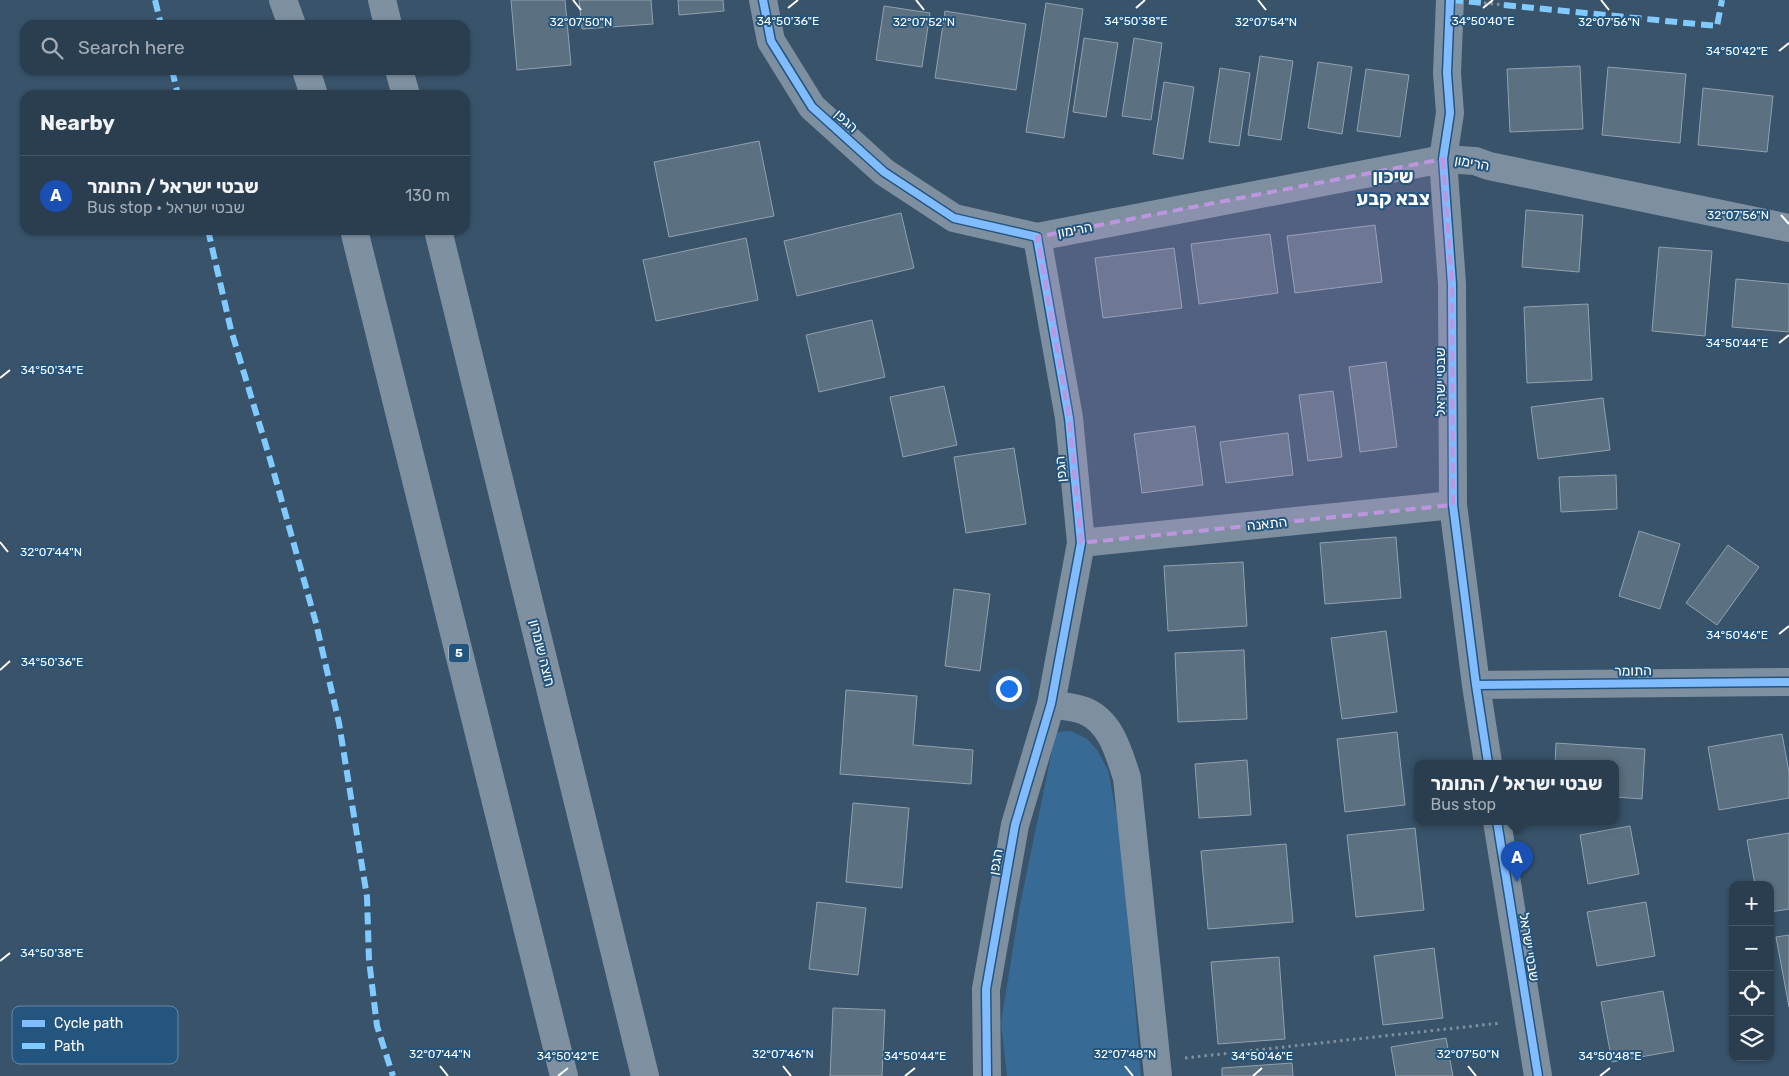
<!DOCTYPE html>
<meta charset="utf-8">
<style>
body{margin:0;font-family:Rubik,"Noto Sans Hebrew",sans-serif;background:#36495a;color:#f1f3f6}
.controls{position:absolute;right:15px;bottom:15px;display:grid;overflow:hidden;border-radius:10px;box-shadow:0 1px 4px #0004}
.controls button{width:45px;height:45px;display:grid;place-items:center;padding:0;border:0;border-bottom:1px solid #465767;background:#2a3e50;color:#f1f3f6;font:25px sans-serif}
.you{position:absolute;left:1008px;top:688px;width:18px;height:18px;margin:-12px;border:4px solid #fff;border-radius:50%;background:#1a73e8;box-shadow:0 0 0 8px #1a73e833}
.badge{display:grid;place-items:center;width:32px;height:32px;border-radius:50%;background:#e797bd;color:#fff;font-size:16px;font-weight:700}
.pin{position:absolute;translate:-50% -41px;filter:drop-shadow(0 1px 2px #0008)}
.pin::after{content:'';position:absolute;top:26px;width:18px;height:15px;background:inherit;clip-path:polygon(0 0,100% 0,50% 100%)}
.popup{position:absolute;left:1414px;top:760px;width:205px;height:65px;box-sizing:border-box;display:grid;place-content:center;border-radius:10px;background:#2a3e50;filter:drop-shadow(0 1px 4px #0005);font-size:16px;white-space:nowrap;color:#a5aeb7}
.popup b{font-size:19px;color:#f1f3f6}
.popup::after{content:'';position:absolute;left:50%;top:100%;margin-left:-10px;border:10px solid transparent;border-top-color:#2a3e50}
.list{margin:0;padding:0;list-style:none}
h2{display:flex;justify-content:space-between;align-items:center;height:65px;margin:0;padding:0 20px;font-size:21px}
h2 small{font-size:16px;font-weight:400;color:#a5aeb7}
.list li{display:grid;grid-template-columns:32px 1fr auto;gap:15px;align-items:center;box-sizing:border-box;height:80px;padding:0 20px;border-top:1px solid #465767}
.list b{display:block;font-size:19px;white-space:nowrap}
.list p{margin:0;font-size:16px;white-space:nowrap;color:#a5aeb7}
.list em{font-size:16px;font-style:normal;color:#a5aeb7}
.icon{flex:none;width:28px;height:28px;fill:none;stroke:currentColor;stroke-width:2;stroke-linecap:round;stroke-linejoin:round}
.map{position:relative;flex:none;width:1789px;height:1076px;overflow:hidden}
.search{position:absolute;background:#2a3e50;box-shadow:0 1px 4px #0004;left:20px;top:20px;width:450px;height:55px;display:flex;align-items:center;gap:12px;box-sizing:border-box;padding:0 18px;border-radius:15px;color:#a5aeb7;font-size:19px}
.panel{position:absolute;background:#2a3e50;box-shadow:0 1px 4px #0004;left:20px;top:90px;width:450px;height:145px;border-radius:15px}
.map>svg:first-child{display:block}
.green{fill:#376b95}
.building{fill:#5b7081;stroke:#91a1af}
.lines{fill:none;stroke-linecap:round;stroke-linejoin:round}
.path{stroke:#7e90a0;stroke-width:3;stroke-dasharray:2.5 4;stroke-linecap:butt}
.minor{stroke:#7e90a0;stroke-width:28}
.tertiary{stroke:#7e90a0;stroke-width:28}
.motorway{stroke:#7f90a0;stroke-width:28}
.quiet{stroke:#80caff;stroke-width:6;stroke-dasharray:12 6;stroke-linecap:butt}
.cycleway-casing{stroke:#24557e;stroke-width:11}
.cycleway{stroke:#80bcff;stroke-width:8}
.marked{fill:#bd96df;fill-opacity:0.2;stroke:#bd96df;stroke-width:4;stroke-dasharray:10 6;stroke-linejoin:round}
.ticks{fill:none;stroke:#fff;stroke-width:2}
.labels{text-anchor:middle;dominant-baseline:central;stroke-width:4;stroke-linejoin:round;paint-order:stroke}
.shield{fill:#24557e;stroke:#bdccd8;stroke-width:1}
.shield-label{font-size:12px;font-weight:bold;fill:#fff}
.street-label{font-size:14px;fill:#fff;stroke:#24557e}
.district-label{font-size:19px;font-weight:bold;fill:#fff;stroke:#24557e}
.key{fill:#24557e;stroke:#6688a5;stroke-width:1}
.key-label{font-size:14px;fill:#fff}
.ticks-label{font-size:12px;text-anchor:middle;fill:#fff;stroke:#24557e;stroke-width:4;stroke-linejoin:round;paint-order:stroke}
</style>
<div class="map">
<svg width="1789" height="1076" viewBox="0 0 1789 1076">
<rect width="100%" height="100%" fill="#38536a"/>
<path class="green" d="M1071,731l16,8 10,11 11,20 9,47 7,56 17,203h-134l-6,-53 19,-118 36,-173z"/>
<path class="building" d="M511,0h54l6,65 -54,5z
M579,0h72l2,24 -71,5z
M678,0h45l1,11 -45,4z
M1046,3l37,6 -19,129 -38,-6z
M884,6l46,7 -8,54 -46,-7z
M945,11l81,13 -10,66 -81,-12z
M1084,38l34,5 -12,74 -33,-5z
M1134,38l28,5 -11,77 -29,-4z
M1260,56l33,5 -12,79 -33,-5z
M1318,62l34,5 -10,67 -34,-6z
M1580,66l3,63 -73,3 -3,-63z
M1608,67l78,7 -6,69 -78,-8z
M1220,68l30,5 -11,73 -30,-4z
M1366,69l43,6 -9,62 -43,-6z
M1164,82l30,5 -11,72 -30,-5z
M1703,88l70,8 -6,56 -69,-7z
M759,141l15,75 -105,21 -15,-75z
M1526,210l57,5 -4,57 -57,-5z
M901,213l13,55 -117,28 -13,-55z
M1375,225l7,57 -87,11 -8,-57z
M1270,234l8,59 -79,11 -8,-60z
M746,238l12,62 -102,21 -13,-61z
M1659,247l53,4 -7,85 -53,-5z
M1174,248l8,60 -79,10 -8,-60z
M1736,279l53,5v48l-57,-5z
M1588,304l4,76 -65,3 -3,-76z
M872,320l13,57 -66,15 -13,-57z
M1386,362l11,85 -37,5 -11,-85z
M944,386l13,59 -54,12 -13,-60z
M1333,391l9,66 -34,4 -9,-66z
M1603,398l7,52 -72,9 -7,-52z
M1195,426l8,59 -61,8 -8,-59z
M1288,433l5,42 -67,8 -6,-41z
M1014,448l12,76 -60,9 -12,-76z
M1616,475l1,34 -56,3 -2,-35z
M1639,531l41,13 -20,65 -41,-13z
M1396,537l5,61 -76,6 -5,-61z
M1728,545l31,22 -42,58 -31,-22z
M1243,562l4,64 -79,5 -4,-65z
M954,589l36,5 -10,77 -35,-5z
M1386,631l11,81 -55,7 -11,-81z
M1244,650l3,69 -69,3 -3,-69z
M846,690l71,6 -4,49 60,5 -2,34 -131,-10z
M1397,732l8,73 -60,7 -8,-73z
M1782,734l7,38v26l-70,12 -11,-63z
M1556,743l89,6 -3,50 -26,-2v-34h-61z
M1247,760l4,55 -52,3 -4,-54z
M853,803l56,5 -7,80 -56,-6z
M1630,826l9,48 -51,10 -8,-49z
M1415,828l9,82 -68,7 -9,-82z
M1789,833v76l-19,3v-27h-15l-8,-45z
M1286,844l7,78 -85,7 -7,-78z
M817,902l49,6 -8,67 -49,-6z
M1646,902l9,54 -58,10 -10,-54z
M1789,935v72l-13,-70z
M1434,948l9,70 -60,7 -9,-69z
M1279,957l6,82 -67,5 -7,-82z
M1663,991l11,60 -62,11 -11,-60z
M833,1008l52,2 -3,66h-52z
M1446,1038l7,38h-57l-5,-29z
M1292,1063l1,13h-71v-8z"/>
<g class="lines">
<path class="path" d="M1484,3l20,2
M1185,1058l316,-35"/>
<path class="minor" d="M763,0l8,41 41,66 72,65 70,46 83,19 32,181 12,125 -30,161 -36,121 -29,164 1,87
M1037,237l406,-78 32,2 14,5 300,62
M1081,543l372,-38
M1051,704c11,2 24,3 34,7 26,11 34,42 42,67l31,298"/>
<path class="tertiary" d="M1450,0l-3,73 3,40 -7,46 9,125 1,221 23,180 12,78
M1476,685l313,-3
M1497,821l41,255"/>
<path class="motorway" d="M283,0l9,25
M382,0l6,25
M306,70l8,25
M399,70l7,25
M354,230l210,846
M438,230l207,846"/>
<path class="quiet" d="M155,0l6,25
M1451,0l33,3
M1504,5l213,21 5,-26
M172,70l6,25
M208,230l23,100 39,129 46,164 23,100 28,174 2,63 8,66 16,50"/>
<g class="cycleway-casing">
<path id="cycleway" d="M763,0l8,41 41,66 72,65 70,46 83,19 32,181 12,125 -30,161 -36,121 -29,164 1,87
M1450,0l-3,73 3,40 -7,46 9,125 1,221 23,180 12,78
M1476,685l313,-3
M1497,821l41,255"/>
</g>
<use href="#cycleway" class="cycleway"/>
</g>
<path class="marked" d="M1443,159l9,125 1,221 -372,38 -12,-125 -32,-181z"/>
<path class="ticks" d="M573,0l8,10M916,0l8,10M1258,0l8,10M1601,0l8,10M788,8l10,-8M1136,8l9,-8M1483,8l10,-8M1779,51l10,-8M1781,215l8,9M1779,343l10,-8M0,378l10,-8M0,542l8,10M1779,634l10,-8M0,670l10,-9M0,961l10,-8M440,1066l8,10M783,1066l8,10M1125,1066l8,10M1468,1066l8,10M558,1076l10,-8M905,1076l10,-8M1253,1076l9,-8M1600,1076l10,-8"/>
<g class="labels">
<rect class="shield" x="449" y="643.5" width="20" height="19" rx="4"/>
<g class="shield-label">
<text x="459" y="653">5</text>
</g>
<g class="street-label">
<text transform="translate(846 121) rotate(42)">הגפן</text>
<text transform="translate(1472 163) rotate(10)">הרימון</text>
<text transform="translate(1075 230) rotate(-11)">הרימון</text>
<text transform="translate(1440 382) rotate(-90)">שבטי ישראל</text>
<text transform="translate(1061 469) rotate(-95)">הגפן</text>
<text transform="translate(1267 524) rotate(-6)">התאנה</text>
<text transform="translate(542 653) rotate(76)">חוצה שומרון</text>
<text transform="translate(1633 671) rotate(-1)">התומר</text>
<text transform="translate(996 862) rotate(-80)">הגפן</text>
<text transform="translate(1529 947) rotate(81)">שבטי ישראל</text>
</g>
<g class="district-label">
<text x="1393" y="176">שיכון<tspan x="1393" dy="22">צבא קבע</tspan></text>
</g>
</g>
<rect x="12" y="1006" width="166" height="58" rx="8" class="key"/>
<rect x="22" y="1020" width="23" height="7" fill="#80bcff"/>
<rect x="22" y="1043" width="23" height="6" fill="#80caff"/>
<g class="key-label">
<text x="54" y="1028">Cycle path</text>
<text x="54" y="1051">Path</text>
</g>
<g class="ticks-label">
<text x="788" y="25">34°50'36"E</text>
<text x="1136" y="25">34°50'38"E</text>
<text x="1483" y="25">34°50'40"E</text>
<text x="581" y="26">32°07'50"N</text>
<text x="924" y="26">32°07'52"N</text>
<text x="1266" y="26">32°07'54"N</text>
<text x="1609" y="26">32°07'56"N</text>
<text x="1737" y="55">34°50'42"E</text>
<text x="1738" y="219">32°07'56"N</text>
<text x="1737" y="347">34°50'44"E</text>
<text x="52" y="374">34°50'34"E</text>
<text x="51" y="556">32°07'44"N</text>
<text x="1737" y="639">34°50'46"E</text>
<text x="52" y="666">34°50'36"E</text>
<text x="52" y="957">34°50'38"E</text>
<text x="440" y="1058">32°07'44"N</text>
<text x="783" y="1058">32°07'46"N</text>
<text x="1125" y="1058">32°07'48"N</text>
<text x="1468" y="1058">32°07'50"N</text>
<text x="568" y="1060">34°50'42"E</text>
<text x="915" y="1060">34°50'44"E</text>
<text x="1262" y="1060">34°50'46"E</text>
<text x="1610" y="1060">34°50'48"E</text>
</g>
</svg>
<div class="controls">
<button>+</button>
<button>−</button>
<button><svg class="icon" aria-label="locate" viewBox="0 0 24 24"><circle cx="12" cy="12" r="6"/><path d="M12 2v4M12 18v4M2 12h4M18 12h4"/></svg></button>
<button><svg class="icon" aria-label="layers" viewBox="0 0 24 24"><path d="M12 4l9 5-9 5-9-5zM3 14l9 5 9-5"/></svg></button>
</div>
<div class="you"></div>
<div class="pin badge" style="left:1517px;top:882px;background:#1a4fb4">A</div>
<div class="popup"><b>שבטי ישראל / התומר</b>Bus stop</div>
<div class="search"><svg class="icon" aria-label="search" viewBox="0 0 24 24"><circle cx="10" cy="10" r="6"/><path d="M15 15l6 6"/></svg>Search here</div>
<section class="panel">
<h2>Nearby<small></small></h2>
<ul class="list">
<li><span class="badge" style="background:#1a4fb4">A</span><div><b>שבטי ישראל / התומר</b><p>Bus stop · שבטי ישראל</p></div><em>130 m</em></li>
</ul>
</section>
</div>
